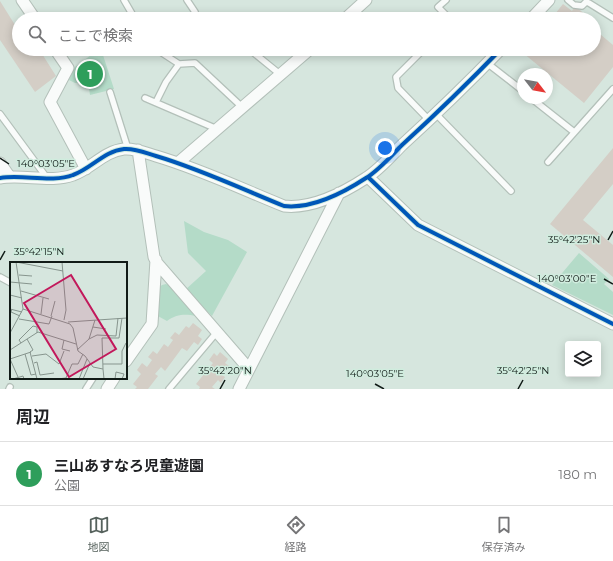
<!DOCTYPE html>
<html lang="ja">
<meta charset="utf-8">
<style>
body{margin:0;font-family:Montserrat,"Noto Sans JP",sans-serif;background:#f2f2f2;color:#202124}
.controls{position:absolute;right:12px;bottom:12px;display:grid;overflow:hidden;border-radius:4px;box-shadow:0 2px 10px #0003}
.controls button{width:36px;height:36px;display:grid;place-items:center;padding:0;border:0;border-bottom:1px solid #e0e0e0;background:#fff;color:#202124;font:20px sans-serif}
.compass{position:absolute;left:517px;top:68px;width:36px;height:36px;border-radius:50%;background:#fff;box-shadow:0 2px 10px #0003;rotate:121deg}
.you{position:absolute;left:385px;top:148px;width:14px;height:14px;margin:-10px;border:3px solid #fff;border-radius:50%;background:#1a73e8;box-shadow:0 0 0 6px #1a73e833}
.badge{display:grid;place-items:center;width:26px;height:26px;border-radius:50%;background:#56625d;color:#fff;font-size:13px;font-weight:700}
.pin{position:absolute;translate:-50% -50%;border:2px solid #fff;box-shadow:0 1px 4px #0006}
.list{margin:0;padding:0;list-style:none}
h2{display:flex;justify-content:space-between;align-items:center;height:52px;margin:0;padding:0 16px;font-size:17px}
h2 small{font-size:13px;font-weight:400;color:#757577}
.list li{display:grid;grid-template-columns:26px 1fr auto;gap:12px;align-items:center;box-sizing:border-box;height:64px;padding:0 16px;border-top:1px solid #e0e0e0}
.list b{display:block;font-size:15px;white-space:nowrap}
.list p{margin:0;font-size:13px;white-space:nowrap;color:#757577}
.list em{font-size:13px;font-style:normal;color:#757577}
.icon{flex:none;width:22px;height:22px;fill:none;stroke:currentColor;stroke-width:2;stroke-linecap:round;stroke-linejoin:round}
.map{position:relative;flex:none;width:613px;height:389px;overflow:hidden}
.search{position:absolute;background:#fff;box-shadow:0 2px 10px #0003;left:12px;right:12px;top:12px;height:44px;display:flex;align-items:center;gap:10px;box-sizing:border-box;padding:0 14px;border-radius:22px;color:#757577;font-size:15px}
.sheet{height:116px;background:#fff}
nav{display:flex;justify-content:space-around;align-items:center;box-sizing:border-box;height:56px;border-top:1px solid #e0e0e0;background:#fff;font-size:11px;color:#757577}
nav a{display:grid;justify-items:center;gap:2px}
nav .on{color:#56625d}
.map>svg:first-child{display:block}
.green{fill:#b4dbc8}
.building{fill:#d4cec6}
.lines{fill:none;stroke-linecap:round;stroke-linejoin:round}
.service-casing{stroke:#b3c0b9;stroke-width:8}
.minor-casing{stroke:#b3c0b9;stroke-width:13}
.service{stroke:#f9fbfa;stroke-width:5.5}
.minor{stroke:#f9fbfa;stroke-width:11}
.cycleway-casing{stroke:#d0ecde;stroke-width:6}
.cycleway{stroke:#0057b8;stroke-width:4}
.ticks{fill:none;stroke:#111b17;stroke-width:1.5}
.inset-road{fill:none;stroke:#87958e;stroke-width:1}
.view{fill:#c2185b;fill-opacity:0.15;stroke:#c2185b;stroke-width:2}
.inset-edge{fill:none;stroke:#111b17;stroke-width:2}
.ticks-label{font-size:10px;text-anchor:middle;fill:#111b17;stroke:#d0ecde;stroke-width:3;stroke-linejoin:round;paint-order:stroke}
</style>
<div class="map">
<svg width="613" height="389" viewBox="0 0 613 389">
<rect width="100%" height="100%" fill="#d6e6de"/>
<path class="green" d="M99,49h2l13,40 -24,6 -2,-13 -13,1 -6,-3 6,-13z
M184,221l20,11 24,8 19,12 -35,64 -27,-26 21,-19 -18,-18z
M579,253l30,26 -5,5 9,8v23l-61,-30z
M166,284l4,2 26,30c-11,-2 -19,-2 -29,5l-11,-6 2,-27 4,-3z"/>
<path class="building" d="M0,1l15,24 4,-3v27h20l17,27 -21,16 -35,-52z
M563,4l9,7 3,-5 12,10 -2,3h-34z
M594,29l19,16v22l-29,36 -61,-50 3,-4h68z
M613,148v36l-30,36 30,25v32l-63,-53z
M193,323l9,7 -4,6 4,3 -4,6 -4,-3 -7,9 -5,-3 -17,23 -4,-4 -6,7 3,2 -10,13h-13l2,-2 -4,-3 8,-10 -4,-4 5,-7 5,4 5,-7 -4,-3 5,-6 4,3 7,-10 4,3 5,-7 -3,-2 5,-6 4,3 7,-9 3,2z
M220,352l8,7 -3,4 4,3 -7,9 3,2 -4,6 -3,-3 -6,7 3,2h-16l1,-2 -4,-3 17,-21 -4,-3 5,-7 3,3z"/>
<g class="lines">
<g class="service-casing">
<path id="service" d="M124,0l11,19
M187,0l8,12
M446,0l-8,7 12,12
M568,0l6,5 8,1 4,-4 3,1 24,15
M156,49l23,15
M249,49l32,26
M424,49l-28,28 2,11 31,32
M487,63l36,28
M110,92l18,57
M145,98l72,31
M531,98l43,34
M156,102l10,-20 13,-18 16,-1 47,44
M0,114l47,64
M436,114l75,77
M548,162l65,-73
M0,277l11,6
M9,389l1,-2
M86,389l7,-11
M169,389l48,-57"/>
</g>
<g class="minor-casing">
<path id="minor" d="M22,0l13,19
M345,19l21,-19
M531,19l18,-19
M55,49l13,19 -18,34 36,67
M138,150l16,107 3,6 92,106
M179,162l131,-113
M0,163l9,13
M368,177l50,48 195,99
M0,178c22,-4 52,5 73,-3 18,-6 31,-24 51,-26 11,-1 22,4 32,7 44,13 86,33 128,50 27,3 59,-13 82,-28 13,-8 25,-22 36,-33 34,-31 67,-63 99,-96
M126,361l26,-37 4,-64
M107,389l7,-11
M239,389l100,-196"/>
</g>
<use href="#service" class="service"/>
<use href="#minor" class="minor"/>
<g class="cycleway-casing">
<path id="cycleway" d="M368,177l50,48 195,99
M0,178c22,-4 52,5 73,-3 18,-6 31,-24 51,-26 11,-1 22,4 32,7 44,13 86,33 128,50 27,3 59,-13 82,-28 13,-8 25,-22 36,-33 34,-31 67,-63 99,-96"/>
</g>
<use href="#cycleway" class="cycleway"/>
</g>
<path class="ticks" d="M0,158l9,6M608,240l5,-9M0,260l5,-9M604,279l9,5M375,384l9,5M220,389l5,-9M518,389l5,-9"/>
<g transform="translate(10 262)">
<rect width="117" height="117" fill="#d6e6de"/>
<path class="inset-road" d="M6,0l47,9M52,0l4,48 -2,10M9,13l13,1M0,20l22,2M11,29l28,8M0,33l12,3M0,47l12,3M2,47l-1,3 9,4M13,47l47,15 3,4 5,23 7,5 8,11 10,2 1,10M31,52l2,-16M41,54l4,-15M9,57l30,5 3,-8M58,60l59,-4M83,65l13,2M0,71l13,-24 -7,-47M17,77l6,11 -3,2 7,27M79,77l8,-4 19,1 2,-18M54,78l-2,9 8,2M11,81l-2,-3 14,-14 4,1v6M0,88l28,-18 38,12M67,88l12,-11 6,-19M15,92l6,21 5,-1M22,94l14,-2 13,10 5,-13M0,97l21,-7M0,97l8,18M24,101l3,-1 3,13 14,-2M93,102h19v-13l4,-8M93,107l-1,-31h17l3,-20M3,117l10,-3 1,3M47,117l9,-1 6,-14h6l5,-10M69,117l8,-20M73,117l7,-16M105,117l1,-7 8,2 -2,5"/>
<path class="view" d="M61,13l45,74 -47,28 -45,-74z"/>
<rect width="117" height="117" class="inset-edge"/>
</g>
<g class="ticks-label">
<text x="46" y="167">140°03'05"E</text>
<text x="574" y="243">35°42'25"N</text>
<text x="39" y="255">35°42'15"N</text>
<text x="567" y="282">140°03'00"E</text>
<text x="225" y="374">35°42'20"N</text>
<text x="523" y="374">35°42'25"N</text>
<text x="375" y="377">140°03'05"E</text>
</g>
</svg>
<div class="controls">
<button><svg class="icon" aria-label="layers" viewBox="0 0 24 24"><path d="M12 4l9 5-9 5-9-5zM3 14l9 5 9-5"/></svg></button>
</div>
<svg class="compass" viewBox="-18 -18 36 36"><path d="M0-13l5 13h-10z" fill="#e53935"/><path d="M0 13l5-13h-10z" fill="#757577"/></svg>
<div class="you"></div>
<div class="pin badge" style="left:90px;top:74px;background:#2e9e5b">1</div>
<div class="search"><svg class="icon" aria-label="search" viewBox="0 0 24 24"><circle cx="10" cy="10" r="6"/><path d="M15 15l6 6"/></svg>ここで検索</div>
</div>
<section class="sheet">
<h2>周辺<small></small></h2>
<ul class="list">
<li><span class="badge" style="background:#2e9e5b">1</span><div><b>三山あすなろ児童遊園</b><p>公園</p></div><em>180 m</em></li>
</ul>
</section>
<nav>
<a class="on"><svg class="icon" aria-label="map" viewBox="0 0 24 24"><path d="M3 6l6-2 6 2 6-2v14l-6 2-6-2-6 2zM9 4v14M15 6v14"/></svg>地図</a>
<a><svg class="icon" aria-label="directions" viewBox="0 0 24 24"><path d="M12 3l9 9-9 9-9-9zM9 14v-3h6M13 9l2 2-2 2"/></svg>経路</a>
<a><svg class="icon" aria-label="saved" viewBox="0 0 24 24"><path d="M7 4h10v16l-5-4-5 4z"/></svg>保存済み</a>
</nav>
